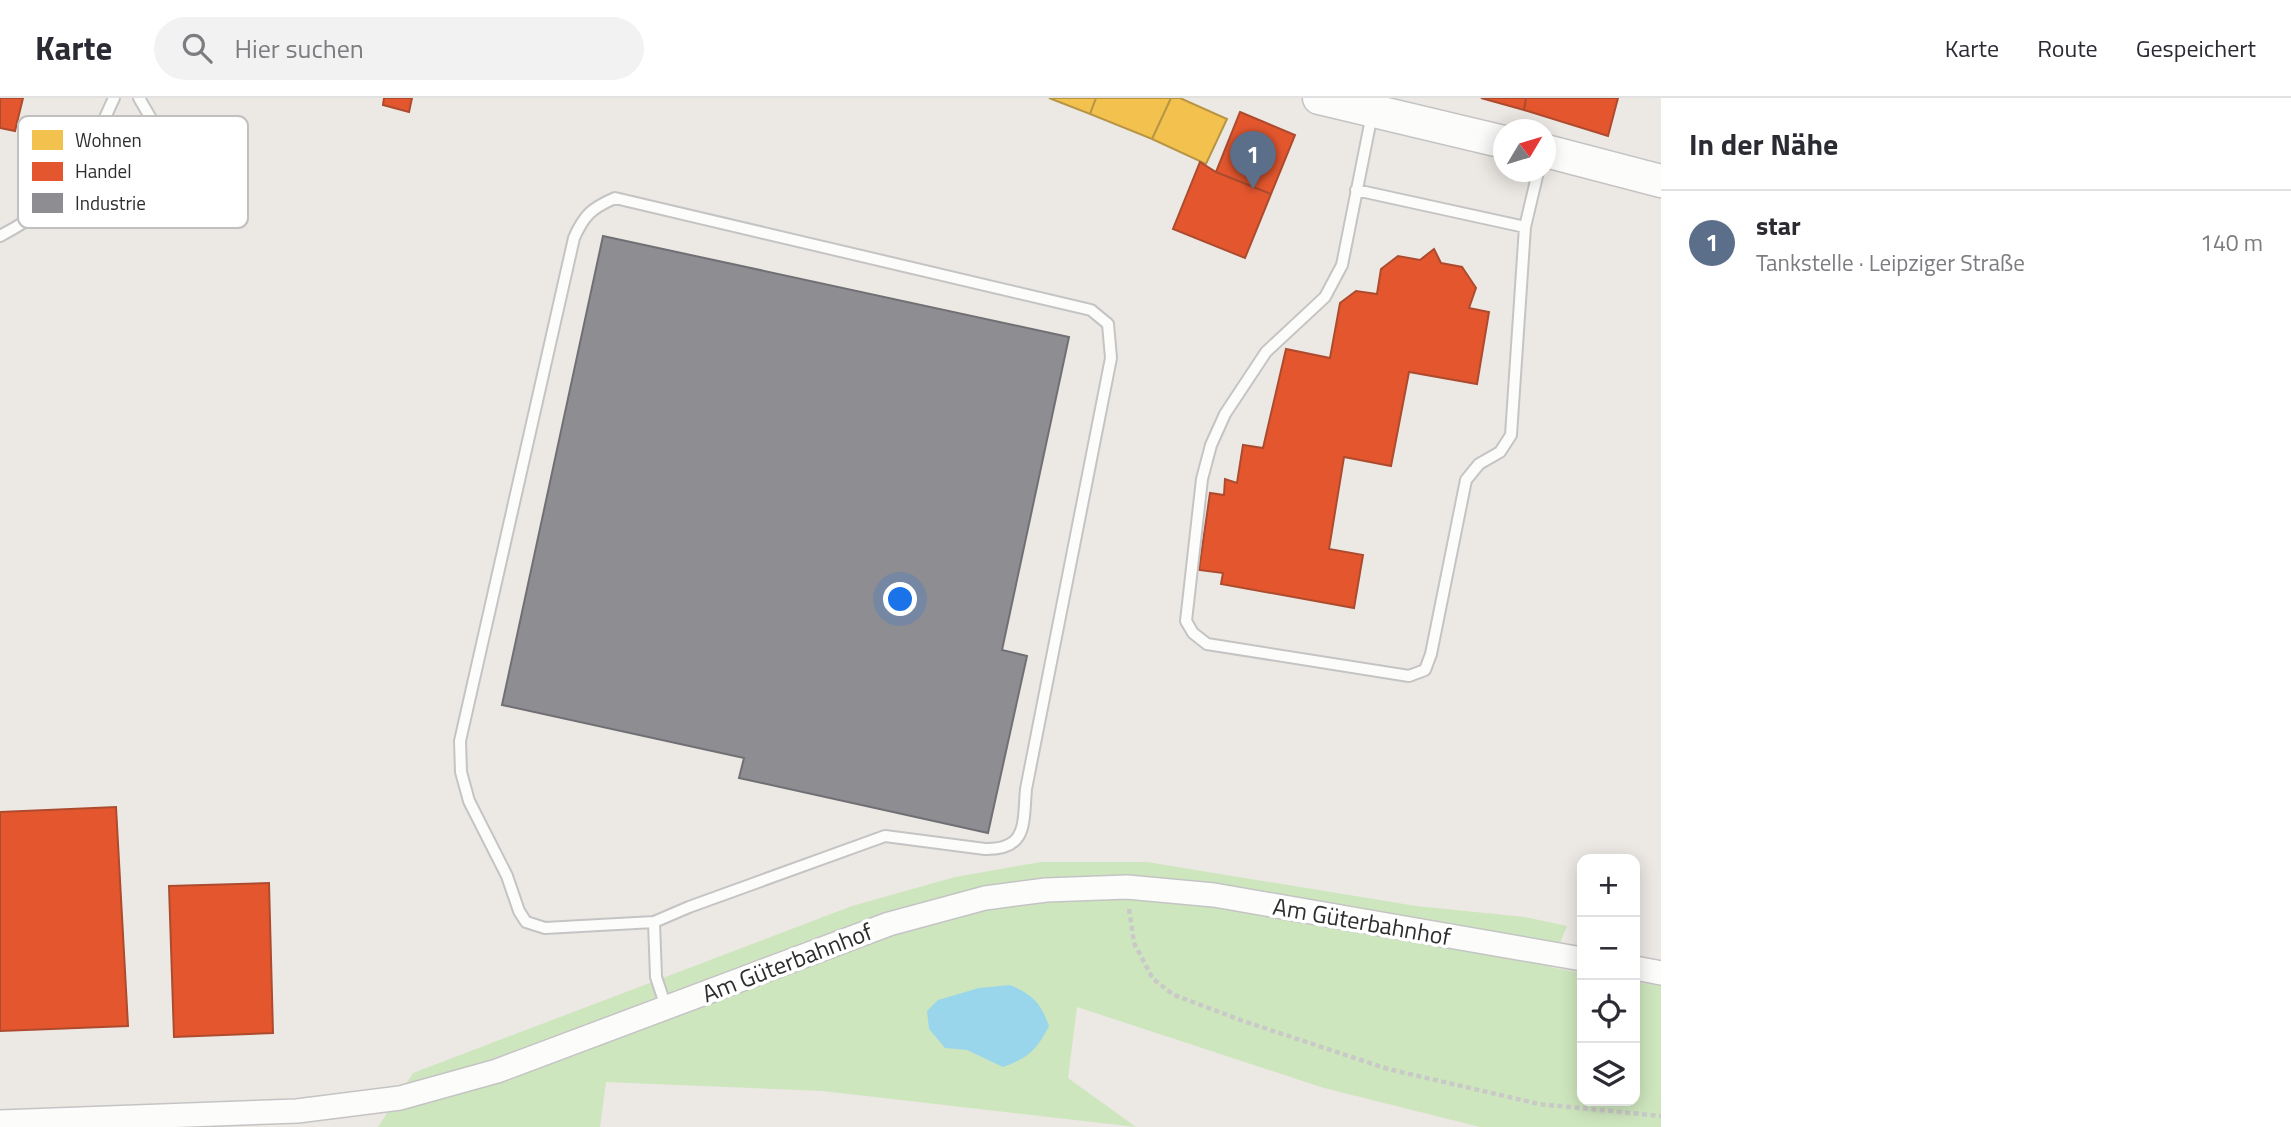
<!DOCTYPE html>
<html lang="de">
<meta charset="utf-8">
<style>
body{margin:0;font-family:"Titillium Web",sans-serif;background:#f2f2f3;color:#2b2b33}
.controls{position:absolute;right:21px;bottom:21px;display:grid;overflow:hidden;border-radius:14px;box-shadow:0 4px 18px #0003}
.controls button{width:63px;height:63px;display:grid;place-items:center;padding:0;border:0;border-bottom:2px solid #e1e1e2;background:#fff;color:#2b2b33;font:35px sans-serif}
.compass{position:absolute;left:1493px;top:21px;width:63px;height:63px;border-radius:50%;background:#fff;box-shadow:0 4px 18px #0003;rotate:52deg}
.you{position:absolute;left:901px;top:502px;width:24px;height:24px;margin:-18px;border:5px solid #fff;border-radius:50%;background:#1a73e8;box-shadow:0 0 0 10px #1a73e833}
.badge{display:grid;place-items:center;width:46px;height:46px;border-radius:50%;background:#706f6e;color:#fff;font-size:23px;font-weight:700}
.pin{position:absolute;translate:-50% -58px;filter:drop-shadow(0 2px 4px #0008)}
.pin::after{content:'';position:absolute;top:37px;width:24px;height:21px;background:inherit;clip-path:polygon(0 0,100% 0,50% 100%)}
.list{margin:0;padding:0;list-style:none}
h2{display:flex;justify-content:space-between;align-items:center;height:91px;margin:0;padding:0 28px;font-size:30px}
h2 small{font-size:23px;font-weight:400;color:#7c7c81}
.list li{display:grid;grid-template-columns:46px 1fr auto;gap:21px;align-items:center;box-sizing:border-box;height:105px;padding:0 28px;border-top:2px solid #e1e1e2}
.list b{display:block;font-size:26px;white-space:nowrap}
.list p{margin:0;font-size:23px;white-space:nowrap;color:#7c7c81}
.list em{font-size:23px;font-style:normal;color:#7c7c81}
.icon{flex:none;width:38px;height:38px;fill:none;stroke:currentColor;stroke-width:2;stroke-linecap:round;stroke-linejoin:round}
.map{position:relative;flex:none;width:1661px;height:1029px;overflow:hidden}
header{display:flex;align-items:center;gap:42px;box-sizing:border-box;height:98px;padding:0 35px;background:#fff;border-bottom:2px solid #e1e1e2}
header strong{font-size:33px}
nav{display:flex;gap:38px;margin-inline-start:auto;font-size:24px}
.search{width:490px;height:63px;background:#f2f2f3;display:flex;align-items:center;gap:18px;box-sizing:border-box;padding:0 24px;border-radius:38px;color:#7c7c81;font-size:26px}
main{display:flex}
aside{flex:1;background:#fff}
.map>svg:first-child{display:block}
.green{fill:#cee6be}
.water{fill:#99d6ec}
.homes{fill:#f2c14e;stroke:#b79544;stroke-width:2}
.shops{fill:#e4572e;stroke:#ad4b2e;stroke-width:2}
.industry{fill:#8d8d92;stroke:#707074;stroke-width:2}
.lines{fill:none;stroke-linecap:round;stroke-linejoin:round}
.lane-casing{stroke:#c5c4c5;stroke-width:14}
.street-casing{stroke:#c5c4c5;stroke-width:26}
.secondary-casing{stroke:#c5c4c5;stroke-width:35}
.path{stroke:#c9c9c8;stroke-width:4.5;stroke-dasharray:5 3.5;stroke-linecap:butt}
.lane{stroke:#fcfcfb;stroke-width:10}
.street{stroke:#fcfcfb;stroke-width:23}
.secondary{stroke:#fcfcfb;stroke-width:32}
.labels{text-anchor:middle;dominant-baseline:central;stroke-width:7;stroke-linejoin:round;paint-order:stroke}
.street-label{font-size:24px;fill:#2e2e2e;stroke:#fff}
.key{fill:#fff;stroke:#c0c0c0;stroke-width:2}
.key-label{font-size:19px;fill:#2e2e2e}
</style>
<header>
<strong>Karte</strong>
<div class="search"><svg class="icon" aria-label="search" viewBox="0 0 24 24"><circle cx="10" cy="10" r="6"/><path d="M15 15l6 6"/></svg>Hier suchen</div>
<nav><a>Karte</a><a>Route</a><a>Gespeichert</a></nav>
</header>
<main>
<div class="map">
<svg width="1661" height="1029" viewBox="0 0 1661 1029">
<rect width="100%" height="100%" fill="#ece8e4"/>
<path class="green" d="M1041,764h106l269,44 109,11 42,9 -17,41 32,6v128h53v-119l26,4v141h-181l-156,-39 -247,-81 -9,71 68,49 -313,-36 -217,-9 -6,45h-222l35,-54 439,-167 103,-29z"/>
<path class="water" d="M1010,887c23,10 31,18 39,41 -12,24 -21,32 -46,41l-36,-17 -22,-2 -16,-19 -2,-18 11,-11 41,-12z"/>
<path class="homes" d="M1049,0h47l-6,16z
M1096,0h75l-19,41 -62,-25z
M1171,0h9l47,21 -21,45 -54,-25z"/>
<path class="shops" d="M0,0h23l-8,33 -15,-3z
M384,0h28l-3,14 -26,-7z
M1481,0h45l-2,12z
M1526,0h92l-10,38 -84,-26z
M1240,14l55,23 -24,59 -55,-22z
M1200,64l16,10 55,22 -26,64 -72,-29z
M1434,151l7,14 21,4 14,21 -7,20 20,4 -12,72 -68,-12 -18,94 -47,-9 -15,92 34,6 -9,53 -133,-24 2,-11 -24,-3 11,-77 14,2 1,-16 12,4 6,-38 20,3 23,-99 44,9 10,-55 16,-12 21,3 4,-25 17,-13 22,4z
M116,709l12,219 -128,5v-219z
M269,785l4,150 -99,4 -5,-151z"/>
<path class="industry" d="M603,138l466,101 -67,313 25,6 -39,177 -249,-55 5,-20 -242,-53z"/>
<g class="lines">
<g class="lane-casing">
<path id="lane" d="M114,0l-33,72c29,13 43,20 73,5l8,-25 -9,-28 -14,-24
M1372,16l-30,151 -17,32 -59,55 -41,62 -14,31 -9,34 -16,142 7,12 14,11 202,32 16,-6 6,-16 35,-174 13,-16 21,-12 11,-17 14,-208 13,-55
M1356,92l169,37
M0,138c38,-20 53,-34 81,-66
M654,824l-109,6 -19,-6 -7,-11 -12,-35 -38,-75 -8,-29 -1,-31 114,-503c10,-23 18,-30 41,-40l476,112 17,14 3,34 -85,431c-3,34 2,61 -41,60l-100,-13 -196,71 -35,15 2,55 10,30"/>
</g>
<g class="street-casing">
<path id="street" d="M1635,870l26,5
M0,1024l297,-11 103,-13 97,-27 392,-147 96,-26 61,-8 81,-3 87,8 368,64"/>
</g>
<g class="secondary-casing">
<path id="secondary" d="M1319,0l185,44
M1546,53l115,30"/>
</g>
<path class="path" d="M1129,811l5,34 19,36 21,16 69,26 145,48 151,35 122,12"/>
<use href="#lane" class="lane"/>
<use href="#street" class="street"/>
<use href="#secondary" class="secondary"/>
</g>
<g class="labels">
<g class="street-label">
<text transform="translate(1362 823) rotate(10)">Am Güterbahnhof</text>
<text transform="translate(787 864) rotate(-21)">Am Güterbahnhof</text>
</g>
</g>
<rect x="18" y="18" width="230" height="112" rx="10" class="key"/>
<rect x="32" y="32" width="31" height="20" fill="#f2c14e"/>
<rect x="32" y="64" width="31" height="19" fill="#e4572e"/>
<rect x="32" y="95" width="31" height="20" fill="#8d8d92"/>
<g class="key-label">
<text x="75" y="49">Wohnen</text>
<text x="75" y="80">Handel</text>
<text x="75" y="112">Industrie</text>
</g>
</svg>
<div class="controls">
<button>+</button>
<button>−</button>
<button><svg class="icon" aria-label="locate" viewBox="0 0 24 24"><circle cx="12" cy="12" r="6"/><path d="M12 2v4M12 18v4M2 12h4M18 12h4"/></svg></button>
<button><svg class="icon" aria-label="layers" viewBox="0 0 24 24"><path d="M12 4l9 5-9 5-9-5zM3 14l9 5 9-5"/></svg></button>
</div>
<svg class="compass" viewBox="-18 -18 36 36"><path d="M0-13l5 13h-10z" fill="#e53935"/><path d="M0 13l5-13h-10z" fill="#7c7c81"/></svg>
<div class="you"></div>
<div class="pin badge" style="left:1253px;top:91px;background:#5c6f8a">1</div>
</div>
<aside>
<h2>In der Nähe<small></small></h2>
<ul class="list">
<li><span class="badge" style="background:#5c6f8a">1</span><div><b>star</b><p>Tankstelle · Leipziger Straße</p></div><em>140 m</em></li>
</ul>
</aside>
</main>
